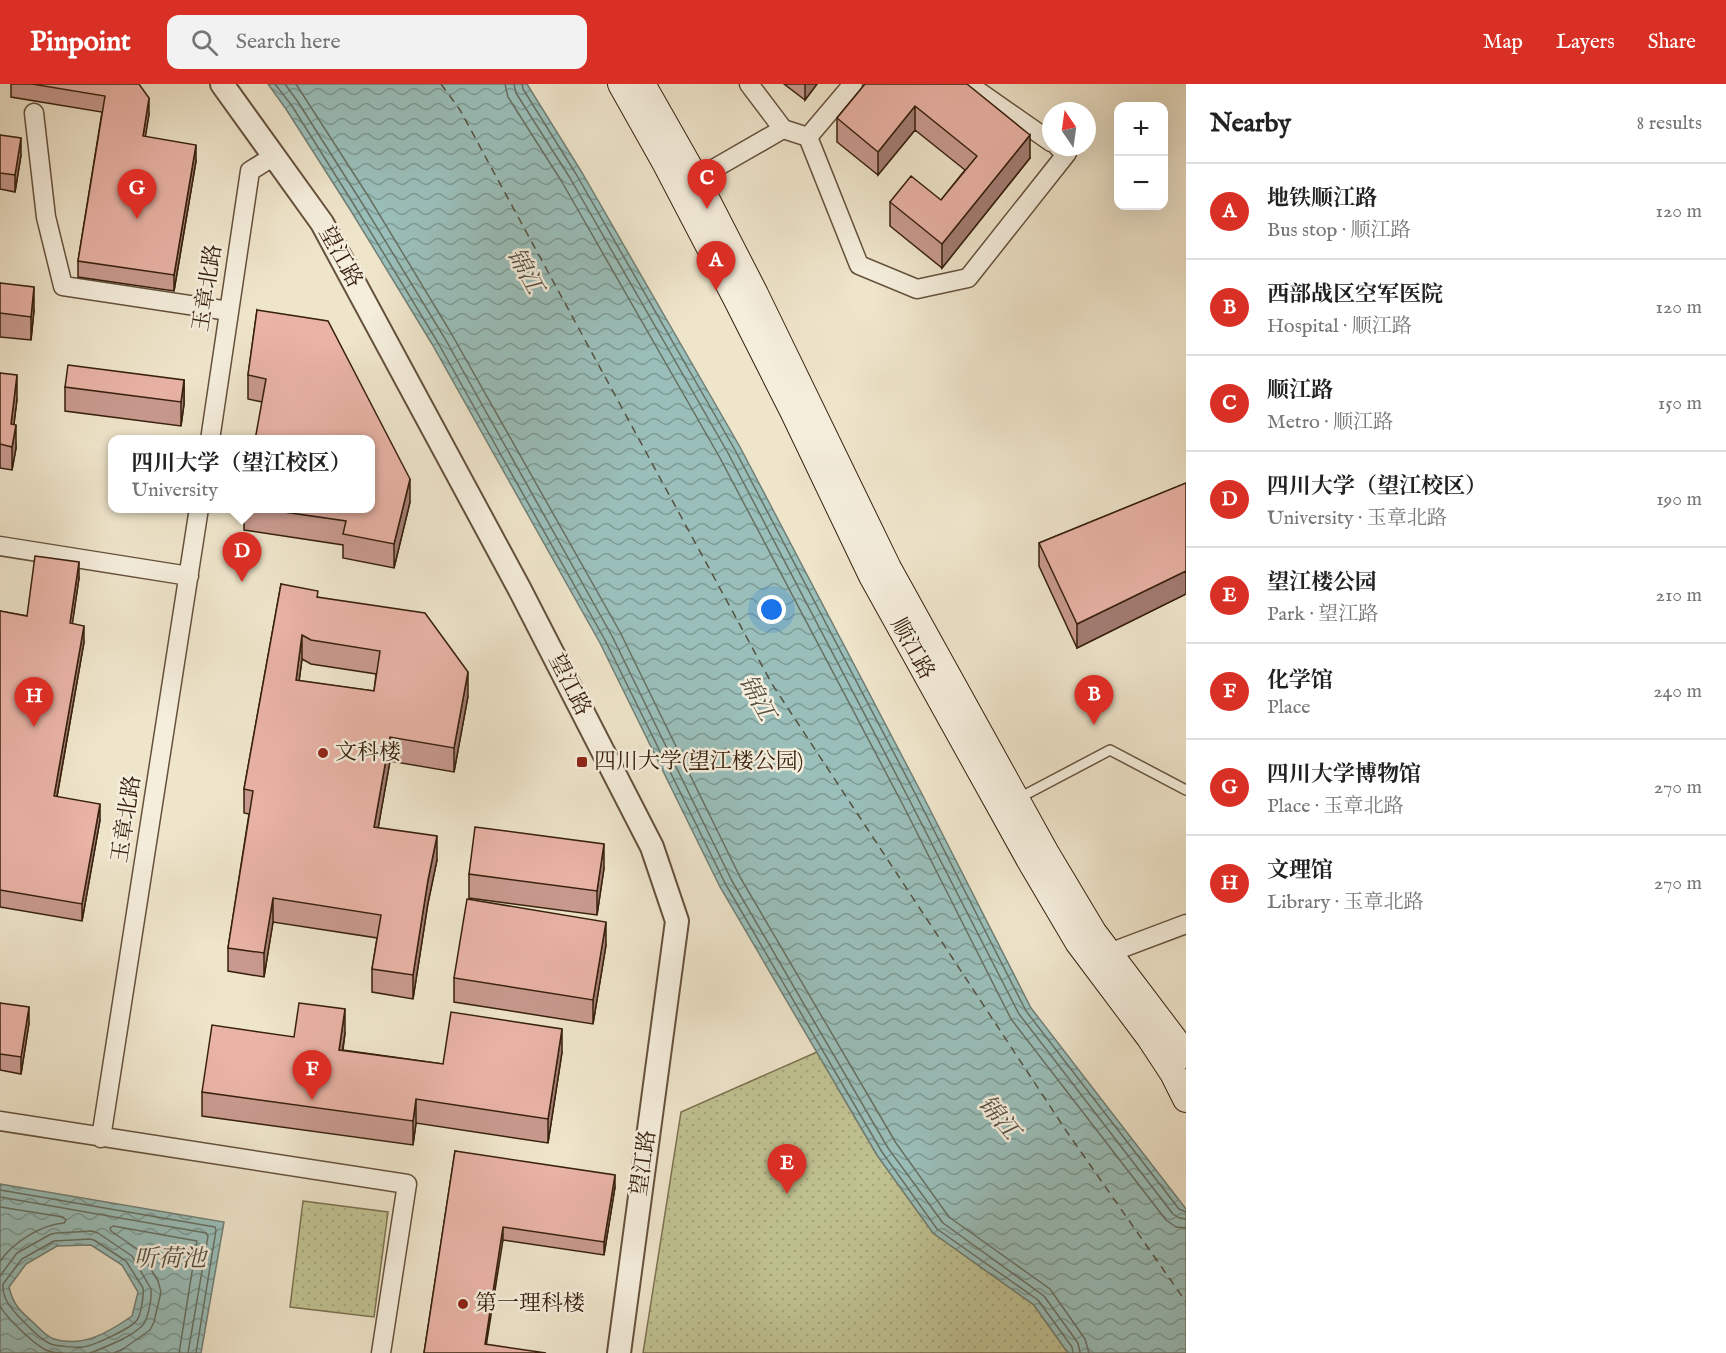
<!DOCTYPE html>
<meta charset="utf-8">
<style>
body{margin:0;font-family:"IM FELL English","Noto Serif SC",serif;background:#f2f2f2;color:#222}
.controls{position:absolute;right:18px;top:18px;display:grid;overflow:hidden;border-radius:12px;box-shadow:0 6px 24px #0002}
.controls button{width:54px;height:54px;display:grid;place-items:center;padding:0;border:0;border-bottom:2px solid #e0e0e0;background:#fff;color:#222;font:30px sans-serif}
.compass{position:absolute;left:1042px;top:18px;width:54px;height:54px;border-radius:50%;background:#fff;box-shadow:0 6px 24px #0002;rotate:347deg}
.you{position:absolute;left:772px;top:526px;width:21px;height:21px;margin:-15px;border:4px solid #fff;border-radius:50%;background:#1a73e8;box-shadow:0 0 0 9px #1a73e833}
.badge{display:grid;place-items:center;width:39px;height:39px;border-radius:50%;background:#d93025;color:#fff;font-size:20px;font-weight:700}
.pin{position:absolute;translate:-50% -50px;filter:drop-shadow(0 2px 3px #0008)}
.pin::after{content:'';position:absolute;top:32px;width:21px;height:18px;background:inherit;clip-path:polygon(0 0,100% 0,50% 100%)}
.popup{position:absolute;left:108px;top:351px;width:267px;height:78px;box-sizing:border-box;display:grid;place-content:center;border-radius:12px;background:#fff;filter:drop-shadow(0 2px 4px #0005);font-size:20px;white-space:nowrap;color:#767676}
.popup b{font-size:22px;color:#222}
.popup::after{content:'';position:absolute;left:50%;top:100%;margin-left:-12px;border:12px solid transparent;border-top-color:#fff}
.list{margin:0;padding:0;list-style:none}
h2{display:flex;justify-content:space-between;align-items:center;height:78px;margin:0;padding:0 24px;font-size:26px}
h2 small{font-size:20px;font-weight:400;color:#767676}
.list li{display:grid;grid-template-columns:39px 1fr auto;gap:18px;align-items:center;box-sizing:border-box;height:96px;padding:0 24px;border-top:2px solid #e0e0e0}
.list b{display:block;font-size:22px;white-space:nowrap}
.list p{margin:0;font-size:20px;white-space:nowrap;color:#767676}
.list em{font-size:20px;font-style:normal;color:#767676}
.icon{flex:none;width:33px;height:33px;fill:none;stroke:currentColor;stroke-width:2;stroke-linecap:round;stroke-linejoin:round}
.map{position:relative;flex:none;width:1186px;height:1269px;overflow:hidden}
header{display:flex;align-items:center;gap:36px;box-sizing:border-box;height:84px;padding:0 30px;background:#d93025;color:#fff}
header strong{font-size:28px}
nav{display:flex;gap:33px;margin-inline-start:auto;font-size:21px}
.search{width:420px;height:54px;background:#f2f2f2;display:flex;align-items:center;gap:15px;box-sizing:border-box;padding:0 21px;border-radius:12px;color:#767676;font-size:22px}
main{display:flex}
aside{flex:1;background:#fff}
.map>svg:first-child{display:block}
.grass{fill:url(#grass-dots);stroke:#7c7150;stroke-width:1.5}
.water{fill:url(#water-waves);stroke:#727f75;stroke-width:1.5;fill-rule:evenodd}
.lines{fill:none;stroke-linecap:round;stroke-linejoin:round}
.shore{stroke:#687064;stroke-width:1.5}
.ferry{stroke:#555041;stroke-width:1.5;stroke-dasharray:8 6;stroke-linecap:butt}
.service-casing{stroke:#65513c;stroke-width:12}
.minor-casing{stroke:#65513c;stroke-width:21}
.tertiary-casing{stroke:#65513c;stroke-width:26}
.secondary-casing{stroke:#37200d;stroke-width:28}
.service{stroke:#f5eedd;stroke-width:9}
.minor{stroke:#f5eedd;stroke-width:18}
.tertiary{stroke:#f5eedd;stroke-width:22}
.secondary{stroke:#f5eedd;stroke-width:26}
.wall{fill:#c89a8f;stroke:#37200d;stroke-width:1.5;fill-rule:evenodd}
.shaded-wall{fill:#a37d74;stroke:#37200d;stroke-width:1.5}
.building{fill:#e9b3a6;stroke:#37200d;stroke-width:1.5;fill-rule:evenodd}
.poi-dot{fill:#8f2418;stroke:#f5eedd;stroke-width:2}
.labels{text-anchor:middle;dominant-baseline:central;stroke-width:5;stroke-linejoin:round;paint-order:stroke}
.street-label{font-size:22px;fill:#37200d;stroke:#f5eedd}
.poi-label{font-size:22px;fill:#37200d;stroke:#f5eedd;text-anchor:start}
.water-label{font-size:24px;font-style:italic;fill:#555041;stroke:#f5eedd}
</style>
<header>
<strong>Pinpoint</strong>
<div class="search"><svg class="icon" aria-label="search" viewBox="0 0 24 24"><circle cx="10" cy="10" r="6"/><path d="M15 15l6 6"/></svg>Search here</div>
<nav><a>Map</a><a>Layers</a><a>Share</a></nav>
</header>
<main>
<div class="map">
<svg width="1186" height="1269" viewBox="0 0 1186 1269">
<defs>
<pattern id="grass-dots" width="8" height="8" patternUnits="userSpaceOnUse" patternTransform="scale(1.5)"><rect width="8" height="8" fill="#c0c292"/><path d="M2 2h.1M6 6h.1" fill="none" stroke="#a6a67d" stroke-width="1.8" stroke-linecap="round"/></pattern>
<pattern id="water-waves" width="16" height="10" patternUnits="userSpaceOnUse" patternTransform="scale(1.5)"><rect width="16" height="10" fill="#9abfba"/><path d="M0 5q4-4 8 0t8 0" fill="none" stroke="#7e9b96"/></pattern>
</defs>
<rect width="100%" height="100%" fill="#efe5cb"/>
<filter id="stains"><feTurbulence type="fractalNoise" baseFrequency=".00333" numOctaves="4"/><feColorMatrix values="0 0 0 0 .2 0 0 0 0 .09 0 0 0 0 .02 0 0 0 .5 -.17"/></filter>
<radialGradient id="worn" r=".72"><stop offset=".6" stop-color="#630" stop-opacity="0"/><stop offset="1" stop-color="#630" stop-opacity=".3"/></radialGradient>
<path class="grass" d="M817,968l60,103 56,78 101,72 34,48h-425l38,-241z
M303,1117l85,11 -14,105 -84,-10z"/>
<path class="water" d="M268,0h259l54,87 159,276 183,349 108,212 155,201v144h-118l-34,-48 -101,-72 -56,-78 -157,-268 -120,-244 -168,-299 -81,-133 -65,-102z
M0,1100l224,38 -23,131h-201zM91,1161l31,20 16,27 -6,24c-23,16 -49,32 -78,23 -7,-2 -14,-10 -19,-15 -14,-12 -22,-19 -26,-37l17,-23 31,-18z"/>
<g class="lines">
<path class="shore" d="M275,0l17,22 64,102 81,133 168,299 121,245 156,267 55,77 101,71 34,47 1,6
M285,0l13,18 64,101 82,134 168,299 120,245 156,267 55,75 101,73 34,47 2,10
M296,0l74,115 81,134 169,299 120,245 156,266 53,74 101,72 35,50 4,14
M505,0l3,13 54,85 158,276 184,349 107,212 155,201 10,7 10,1
M514,0l2,9 54,85 158,275 183,350 108,211 154,200 6,4 7,1
M522,0l1,5 53,85 159,276 183,349 108,212 153,198 7,3
M0,1106l215,37 1,3 -20,123
M0,1113l206,36 2,3 -20,117
M0,1123l63,10 3,3 -2,3c-24,2 -50,19 -64,38
M90,1155l4,1 32,21 17,27c1,6 -2,27 -6,32 -5,8 -44,26 -54,27 -6,1 -27,-1 -32,-3 -10,-3 -25,-20 -32,-27 -9,-10 -17,-19 -16,-33l19,-25 32,-18z
M0,1192l17,-23 34,-19 6,-1 35,-2 6,2 34,23 19,33c1,9 -3,31 -9,37 -14,13 -35,20 -52,27
M0,1222c6,11 37,42 49,45 4,2 9,2 14,2
M114,1269l9,-4 27,-19 4,-8 7,-30 -3,-11 -18,-30 -29,-20 -1,-3 3,-2 84,15 -18,112"/>
<path class="ferry" d="M441,0l19,26 312,574 295,448 119,170"/>
<g class="service-casing">
<path id="service" d="M1019,714l91,-48 76,40"/>
</g>
<g class="minor-casing">
<path id="minor" d="M749,0l34,45
M968,0l83,58
M34,29l12,104 17,69 166,25
M808,53l51,128 58,24 51,-11 99,-125 -9,-6
M808,53l45,-53
M696,95l87,-50 25,8
M210,356l40,-269 24,-15
M0,462l189,30
M1109,869l77,-29
M0,1037l407,63 -26,169
M101,1054l98,-630"/>
</g>
<g class="tertiary-casing">
<path id="tertiary" d="M222,0l100,139 197,365 133,259 25,74 -58,432"/>
</g>
<g class="secondary-casing">
<path id="secondary" d="M621,0l45,80 70,134 57,113 79,165 160,288 46,78 72,96 23,35 13,26
M642,0l54,95 59,115 133,274 159,287 46,77 93,123"/>
</g>
<use href="#service" class="service"/>
<use href="#minor" class="minor"/>
<use href="#tertiary" class="tertiary"/>
<use href="#secondary" class="secondary"/>
</g>
<path class="wall" d="M11,0h128l10,30 -4,22 51,25 -22,130 -96,-14v-16l24,-149 -91,-15z
M784,0h33l-12,16z
M865,0l165,74 -88,110 -52,-42v-24l51,-2 24,-30 -50,-40 -37,45 -41,-33v-24z
M0,51l21,20 -6,37 -15,-3z
M0,199l34,27 -3,30 -31,-3z
M257,226l153,192 -16,66 -51,-10v-13l-99,-15v-22h127l-109,-106 -14,-3v-24z
M0,289l17,26 -3,25 2,24 -4,22 -12,-2z
M184,296v24l-3,22 -116,-15v-24z
M1186,399v111l-109,54 -38,-82v-23z
M79,494l-7,46 12,18 -27,155 43,23 -18,101 -82,-14v-296l27,5z
M281,500l37,13 150,99 -14,76 -64,-11 -12,67 59,32 -9,43 -15,96 -41,-7v-23l5,-31 -104,-16 -9,55 -36,-6v-23l21,-134 -5,-1v-24zM302,575l9,5 65,10 -2,17 -75,-10z
M604,784l-7,47 -128,-17v-24z
M606,861l-13,79 -139,-22v-24z
M0,919l29,20 -8,51 -21,-4z
M345,949l-2,17 100,14 119,-12 -14,91 -132,-20 -3,22 -211,-29v-24l92,-55z
M455,1067l160,36 -11,68 -101,-15 -79,113z"/>
<path class="shaded-wall" d="M805,0h12l-12,16z
M149,14v16l-6,38v-16z
M915,22v24l-37,45v-23z
M1030,51v23l-88,110v-24z
M21,54v17l-6,37v-17z
M196,61v16l-22,130v-16z
M34,203v23l-3,30v-23z
M17,291v24l-6,48v-23z
M184,296v24l-3,22v-24z
M16,341v23l-4,22v-23z
M410,395v23l-16,66v-24z
M79,478v16l-9,62v-17z
M1186,487v23l-109,54v-24z
M84,542v16l-30,171v-17z
M302,551v24l-6,45v-24z
M468,588v24l-14,76v-24z
M390,653v24l-16,90v-24z
M100,720v16l-18,101v-17z
M437,752v24l-9,43 -15,96v-24l15,-95z
M604,760v24l-7,47v-24z
M273,814v24l-9,55v-24z
M606,838v23l-13,79v-24z
M29,923v16l-8,51v-17z
M345,925v24l-6,41v-24z
M562,945v23l-14,91v-24z
M416,1015v24l-3,22v-24z
M615,1091v12l-11,68v-13z
M503,1143v13l-18,113v-9z"/>
<path class="building" d="M32,0h107l10,14 -6,38 53,9 -22,130 -96,-14 27,-165z
M865,0h102l63,51 -88,109 -52,-42 21,-26 30,24 36,-44 -62,-50 -37,46 -41,-34z
M0,51l21,3 -6,37 -15,-2z
M0,199l34,4 -3,30 -31,-4z
M257,226l71,11 82,158 -16,65 -51,-10 3,-13 -90,-13h115v-68h-116l11,-61 -18,-4z
M68,281l116,15 -3,22 -116,-15z
M0,289l17,2 -6,49 5,1 -4,22 -12,-3z
M1186,399v88l-109,53 -38,-81z
M35,472l44,6 -9,61 14,3 -30,170 46,8 -18,100 -82,-14v-279l27,5z
M281,500l37,7 -1,6 108,16 43,59 -14,76 -64,-11 -16,90 63,9 -9,44 -15,95 -41,-6 9,-54 -108,-17 -9,55 -36,-5 25,-157 -9,-2zM302,551l9,5 69,11 -6,40 -78,-11z
M475,743l129,17 -7,47 -128,-17z
M467,815l139,23 -13,78 -139,-22z
M0,919l29,4 -8,50 -21,-3z
M299,919l46,6 -6,41 104,14 8,-52 111,17 -14,90 -132,-20 -3,22 -211,-29 10,-67 82,12z
M455,1067l160,24 -11,67 -101,-15 -18,117 61,9h-122z"/>
<g class="poi-dot">
<circle cx="323" cy="669" r="6"/>
<rect x="576" y="672" width="12" height="12" rx="3"/>
<circle cx="463" cy="1220" r="6"/>
</g>
<g class="labels">
<g class="street-label">
<text transform="translate(340 173) rotate(61)">望江路</text>
<text transform="translate(208 204) rotate(-81)">玉章北路</text>
<text transform="translate(912 565) rotate(61)">顺江路</text>
<text transform="translate(569 601) rotate(63)">望江路</text>
<text transform="translate(127 735) rotate(-81)">玉章北路</text>
<text transform="translate(644 1079) rotate(-82)">望江路</text>
</g>
<g class="poi-label">
<text x="335" y="669">文科楼</text>
<text x="594" y="678">四川大学(望江楼公园)</text>
<text x="475" y="1220">第一理科楼</text>
</g>
<g class="water-label">
<text transform="translate(524 187) rotate(61)">锦江</text>
<text transform="translate(756 614) rotate(61)">锦江</text>
<text transform="translate(998 1034) rotate(50)">锦江</text>
<text x="170" y="1175">听荷池</text>
</g>
</g>
<rect width="100%" height="100%" filter="url(#stains)"/>
<rect width="100%" height="100%" fill="url(#worn)"/>
</svg>
<div class="controls">
<button>+</button>
<button>−</button>
</div>
<svg class="compass" viewBox="-18 -18 36 36"><path d="M0-13l5 13h-10z" fill="#e53935"/><path d="M0 13l5-13h-10z" fill="#767676"/></svg>
<div class="you"></div>
<div class="pin badge" style="left:716px;top:207px">A</div>
<div class="pin badge" style="left:1094px;top:641px">B</div>
<div class="pin badge" style="left:707px;top:125px">C</div>
<div class="pin badge" style="left:242px;top:498px">D</div>
<div class="popup"><b>四川大学（望江校区）</b>University</div>
<div class="pin badge" style="left:787px;top:1110px">E</div>
<div class="pin badge" style="left:312px;top:1016px">F</div>
<div class="pin badge" style="left:137px;top:135px">G</div>
<div class="pin badge" style="left:34px;top:643px">H</div>
</div>
<aside>
<h2>Nearby<small>8 results</small></h2>
<ul class="list">
<li><span class="badge">A</span><div><b>地铁顺江路</b><p>Bus stop · 顺江路</p></div><em>120 m</em></li>
<li><span class="badge">B</span><div><b>西部战区空军医院</b><p>Hospital · 顺江路</p></div><em>120 m</em></li>
<li><span class="badge">C</span><div><b>顺江路</b><p>Metro · 顺江路</p></div><em>150 m</em></li>
<li><span class="badge">D</span><div><b>四川大学（望江校区）</b><p>University · 玉章北路</p></div><em>190 m</em></li>
<li><span class="badge">E</span><div><b>望江楼公园</b><p>Park · 望江路</p></div><em>210 m</em></li>
<li><span class="badge">F</span><div><b>化学馆</b><p>Place</p></div><em>240 m</em></li>
<li><span class="badge">G</span><div><b>四川大学博物馆</b><p>Place · 玉章北路</p></div><em>270 m</em></li>
<li><span class="badge">H</span><div><b>文理馆</b><p>Library · 玉章北路</p></div><em>270 m</em></li>
</ul>
</aside>
</main>
